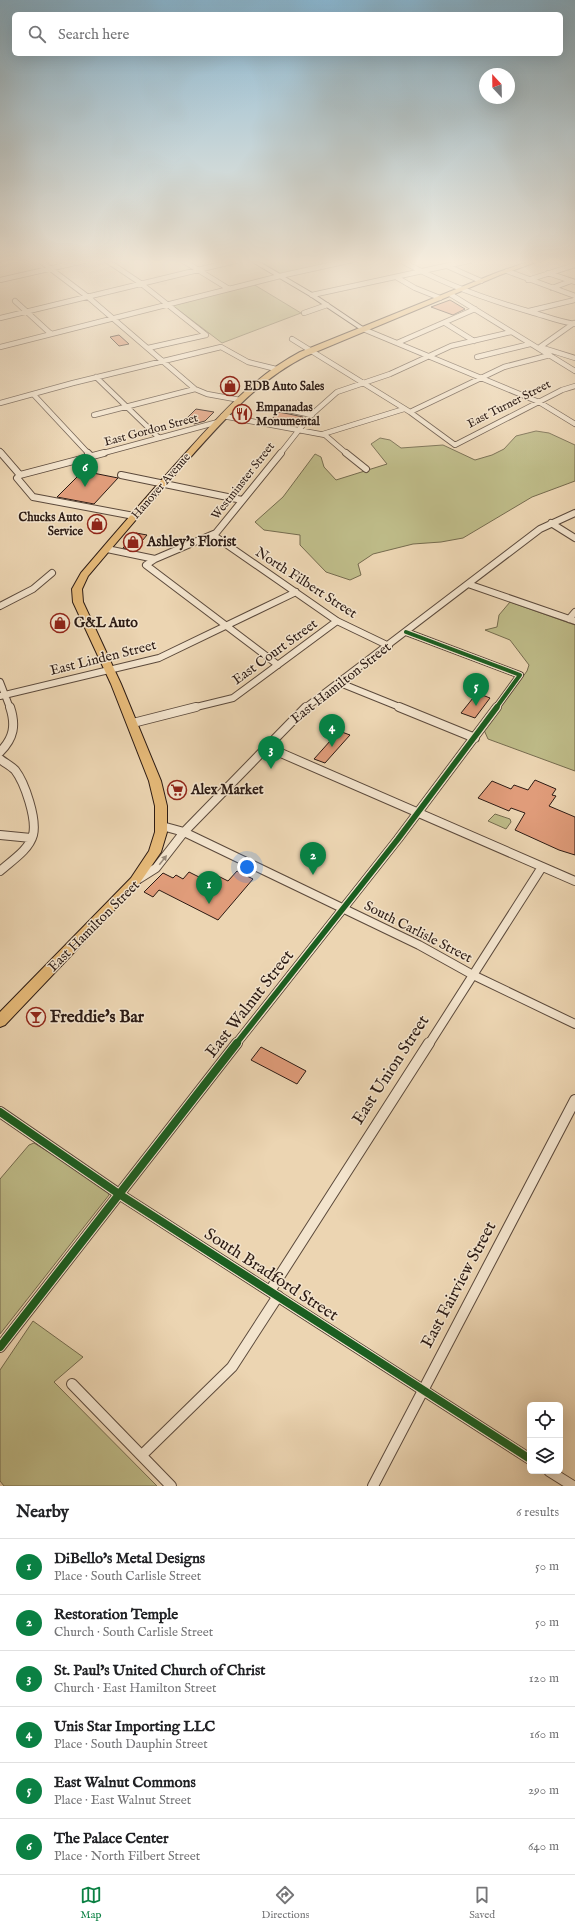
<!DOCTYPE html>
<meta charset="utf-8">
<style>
body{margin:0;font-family:"IM FELL English",serif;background:#f2f2f2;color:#202124}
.controls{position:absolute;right:12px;bottom:12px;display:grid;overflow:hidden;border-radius:6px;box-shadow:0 4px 16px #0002}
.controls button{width:36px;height:36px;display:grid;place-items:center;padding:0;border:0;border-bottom:1px solid #e0e0e0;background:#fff;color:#202124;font:20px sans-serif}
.compass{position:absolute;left:479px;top:68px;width:36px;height:36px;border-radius:50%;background:#fff;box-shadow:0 4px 16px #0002;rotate:338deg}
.you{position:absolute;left:247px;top:867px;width:14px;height:14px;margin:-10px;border:3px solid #fff;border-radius:50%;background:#1a73e8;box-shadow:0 0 0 6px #1a73e833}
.badge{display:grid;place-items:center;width:26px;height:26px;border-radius:50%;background:#0b8043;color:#fff;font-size:13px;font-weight:700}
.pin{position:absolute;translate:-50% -33px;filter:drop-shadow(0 1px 2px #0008)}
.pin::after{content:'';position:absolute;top:21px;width:14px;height:12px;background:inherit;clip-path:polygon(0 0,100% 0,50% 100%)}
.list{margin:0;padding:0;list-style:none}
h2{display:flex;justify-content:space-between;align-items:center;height:52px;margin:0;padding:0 16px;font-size:17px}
h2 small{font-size:13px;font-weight:400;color:#757577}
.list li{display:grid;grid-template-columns:26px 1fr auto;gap:12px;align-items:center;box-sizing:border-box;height:56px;padding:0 16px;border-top:1px solid #e0e0e0}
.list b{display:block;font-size:15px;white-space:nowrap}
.list p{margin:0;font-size:13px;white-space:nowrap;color:#757577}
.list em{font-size:13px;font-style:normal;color:#757577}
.icon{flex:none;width:22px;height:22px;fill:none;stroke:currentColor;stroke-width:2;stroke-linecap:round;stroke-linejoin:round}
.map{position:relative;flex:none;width:575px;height:1486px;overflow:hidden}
.search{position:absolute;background:#fff;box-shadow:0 4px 16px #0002;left:12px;right:12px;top:12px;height:44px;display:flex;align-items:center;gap:10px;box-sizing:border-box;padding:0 14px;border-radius:6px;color:#757577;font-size:15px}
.sheet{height:388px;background:#fff}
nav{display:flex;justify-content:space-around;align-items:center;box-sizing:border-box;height:56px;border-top:1px solid #e0e0e0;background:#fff;font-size:11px;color:#757577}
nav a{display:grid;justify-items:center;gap:2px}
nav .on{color:#0b8043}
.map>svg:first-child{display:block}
.green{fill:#bebb88;stroke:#756b4e}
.building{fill:#e09c7a;stroke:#2c1b14}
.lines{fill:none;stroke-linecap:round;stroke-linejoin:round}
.minor-far3-casing{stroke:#5c4a3c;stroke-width:6}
.minor-far2-casing{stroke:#5c4a3c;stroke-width:8}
.minor-far1-casing{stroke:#5c4a3c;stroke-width:10}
.minor-casing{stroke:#5c4a3c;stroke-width:12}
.secondary-casing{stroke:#2c1b14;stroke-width:2}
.primary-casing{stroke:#2c1b14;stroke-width:2}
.minor-far3{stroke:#f3e4cd;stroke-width:4.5}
.minor-far2{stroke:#f3e4cd;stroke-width:6}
.minor-far1{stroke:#f3e4cd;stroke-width:8}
.minor{stroke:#f3e4cd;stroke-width:10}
.secondary{fill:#f3e4cd;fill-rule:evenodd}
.primary{fill:#e6ba79;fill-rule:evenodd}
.cycleway-far2-casing{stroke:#f3e4cd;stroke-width:6}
.cycleway-far1-casing{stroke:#f3e4cd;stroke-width:8}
.cycleway-casing{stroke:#f3e4cd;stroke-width:10}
.cycleway-far2{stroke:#1b5e20;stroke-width:4}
.cycleway-far1{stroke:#1b5e20;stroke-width:5.5}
.cycleway{stroke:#1b5e20;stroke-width:8}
.oneway{fill:#998a7a}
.labels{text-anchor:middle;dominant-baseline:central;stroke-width:3;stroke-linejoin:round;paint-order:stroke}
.far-poi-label{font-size:12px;font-weight:bold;fill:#2c1b14;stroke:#f3e4cd;text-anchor:start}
.far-street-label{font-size:12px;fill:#2c1b14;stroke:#f3e4cd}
.poi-label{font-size:14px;font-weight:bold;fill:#2c1b14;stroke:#f3e4cd;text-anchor:start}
.street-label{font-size:14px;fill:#2c1b14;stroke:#f3e4cd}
.near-street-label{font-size:17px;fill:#2c1b14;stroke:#f3e4cd}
.near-poi-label{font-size:17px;font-weight:bold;fill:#2c1b14;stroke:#f3e4cd;text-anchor:start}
</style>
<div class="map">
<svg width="575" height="1486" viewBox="0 0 575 1486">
<rect width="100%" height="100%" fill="#ecd5b2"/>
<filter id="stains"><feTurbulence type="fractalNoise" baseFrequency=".005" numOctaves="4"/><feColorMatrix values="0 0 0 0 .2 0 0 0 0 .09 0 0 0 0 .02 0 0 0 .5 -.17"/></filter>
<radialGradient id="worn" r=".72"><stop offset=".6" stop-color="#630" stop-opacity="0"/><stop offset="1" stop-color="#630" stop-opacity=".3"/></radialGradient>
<path class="green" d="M258,260h88l-65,14z
M253,284l48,29 -79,30 -50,-38z
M536,431l13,2 26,12v36l-43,16 -69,41 -22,4 -28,2 -40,10 -15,10 3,11 -11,5 -24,-8 -26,-27v-10l-36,-5 -9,-8 28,-25 32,-43 6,3 3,10 12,13 51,-16 -16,-20 9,-6 10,2 11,8 42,-3 32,15 17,-5 12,-6 12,-13z
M510,602l65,23v146l-87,-32 -4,-9 43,-59 2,-6 -19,-25 -25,-10 12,-3 2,-12z
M495,814l15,5 1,3 -5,7 -18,-8z
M34,1143l74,46 1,6 -109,139v-155l29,-34z
M33,1321l50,36 -29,25 103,104h-153l-4,-5v-111z"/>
<path class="building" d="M450,300l15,9 -12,6 -22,-8z
M119,335l10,9 -10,2 -9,-9z
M196,409l18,3 -9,9 -11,3 -7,-6z
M278,412l11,2 14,3 -6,8 -26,-5z
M83,471l35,7 -24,26 -37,-7z
M136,533l11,2 -9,11 2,1 -3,4 -14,-3z
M477,693l13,5 -15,20 -14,-5z
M339,731l11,4 -25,28 -11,-4z
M535,780l21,9 -4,6 4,1 -7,10 26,11v38l-16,-5 -44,-20 10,-17 -14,-5 -2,3 -31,-13 14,-17 19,8 3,-4 14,5z
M237,871l16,8 -35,41 -59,-30 -6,7 -9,-5 19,-19 10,5 3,-3 7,4 6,-7 22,11 7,-7 10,5z
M261,1047l45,24 -9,13 -46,-24z"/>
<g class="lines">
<g class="minor-far3-casing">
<path id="minor-far3" d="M39,260l49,37 107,92 12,5 33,6
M106,260l33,22 67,53
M182,260l47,29
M400,260c41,23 85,39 131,52 14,4 29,10 44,12
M447,266l34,15
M507,271l68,25
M548,273l27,9
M396,277l19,11 25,10
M0,280l88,-20
M528,280l47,-15
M552,288l19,-7
M450,294l125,77
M312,295l161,-35
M15,301l36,33
M529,311l46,-11
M304,313l23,-8
M0,318l239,-58
M445,323l29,18
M363,329l176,73 36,22
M292,339l118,73 45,33 107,-55 13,-4
M397,343l78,-34
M0,347l280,-71 72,-16
M540,347l34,-24
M148,348l58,-13
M543,348l32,10
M477,357l53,-13
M96,377l63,61
M34,395l55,59
M0,403l73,-20 148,-36 27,15 28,7
M279,408l33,7
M410,412l94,-45 46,-12
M94,415l101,-26
M223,416l102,19 22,19
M323,434l81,-25
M0,451l2,3
M100,454l118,-32
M280,454l30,-38 27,-24 53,-18 61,-28 60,-14"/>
</g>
<g class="minor-far2-casing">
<path id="minor-far2" d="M1,453l19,22
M88,453l3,3
M346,453l20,16
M20,475l84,-22
M20,475l-3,3 16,19 101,19
M121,475l121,25
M551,523l24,15
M213,535l124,86 52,25
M107,549l48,10
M468,584l107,37
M0,606l33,-17 19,-16
M569,619l6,-7
M406,632l114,43 -24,33
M278,665l-132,-100 9,-6 61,-26 65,-80
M0,682l10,26
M340,683l62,25
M0,696l159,-38 137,-66
M192,708l41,-10 104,-77
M305,708l235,-179 35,-16"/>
</g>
<g class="minor-far1-casing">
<path id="minor-far1" d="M399,707l76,31
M133,723l63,-16
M267,747l308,134
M0,752c14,-14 16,-27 10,-45
M0,759c5,4 11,7 15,11 10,13 22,49 18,65 -4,15 -22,26 -33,36
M162,826l22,6 235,113 54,30 102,49
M0,835l31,3
M137,880l19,-12 28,-36 122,-125
M236,1044l162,-205 99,-132
M429,1044l113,-177"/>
</g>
<g class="minor-casing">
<path id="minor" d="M0,1112l119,82 411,265
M270,1291l159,-248
M0,1347l237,-304
M72,1384l99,102
M142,1455l90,-88 46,-71
M549,1471l24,15
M373,1486l202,-386"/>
</g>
<g class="secondary-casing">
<path id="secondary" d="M249,260h7l58,34 52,35 -5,1 -51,-34z"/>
</g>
<g class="primary-casing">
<path id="primary" d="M533,260h9l-42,15 -194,81c-48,24 -83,65 -118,104 -34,38 -67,77 -100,116l-6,13 1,13 38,82 40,97 6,25v26l-6,20 -22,32 -134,141 -5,2v-15l131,-134 18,-27 6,-19v-26l-6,-25 -38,-97 -38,-82 -1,-13 9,-16c33,-39 67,-78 102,-117 35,-39 70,-79 117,-104l196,-79z"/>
</g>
<use href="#minor-far3" class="minor-far3"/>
<use href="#minor-far2" class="minor-far2"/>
<use href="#minor-far1" class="minor-far1"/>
<use href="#minor" class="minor"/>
<use href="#secondary" class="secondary"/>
<use href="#primary" class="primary"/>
<g class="cycleway-far2-casing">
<path id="cycleway-far2" d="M406,632l114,43 -24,33"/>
</g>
<g class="cycleway-far1-casing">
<path id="cycleway-far1" d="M236,1044l162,-205 99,-132"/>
</g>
<g class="cycleway-casing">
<path id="cycleway" d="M0,1112l119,82 411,265
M0,1347l237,-304"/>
</g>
<use href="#cycleway-far2" class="cycleway-far2"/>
<use href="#cycleway-far1" class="cycleway-far1"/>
<use href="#cycleway" class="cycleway"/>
</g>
<defs><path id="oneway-solid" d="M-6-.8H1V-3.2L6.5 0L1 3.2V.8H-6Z"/></defs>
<use class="oneway" href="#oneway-solid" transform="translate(163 860) rotate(-52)"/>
<linearGradient id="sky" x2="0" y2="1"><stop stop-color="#88b6d1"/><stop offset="0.56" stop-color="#f6ecdc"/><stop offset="1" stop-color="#f6ecdc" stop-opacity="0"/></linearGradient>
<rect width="575" height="468" fill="url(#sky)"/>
<defs>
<g id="shop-ring" transform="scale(1)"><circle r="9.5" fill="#f3e4cd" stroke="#8f2418" stroke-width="1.5"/><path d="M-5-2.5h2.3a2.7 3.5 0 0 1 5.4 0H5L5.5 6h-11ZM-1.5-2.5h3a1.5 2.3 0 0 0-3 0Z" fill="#8f2418"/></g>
<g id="restaurant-ring" transform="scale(1)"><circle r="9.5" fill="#f3e4cd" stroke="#8f2418" stroke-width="1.5"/><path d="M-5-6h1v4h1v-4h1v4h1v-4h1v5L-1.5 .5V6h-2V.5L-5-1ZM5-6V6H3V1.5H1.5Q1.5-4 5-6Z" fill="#8f2418"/></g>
<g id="supermarket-ring" transform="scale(1)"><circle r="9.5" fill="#f3e4cd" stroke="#8f2418" stroke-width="1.5"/><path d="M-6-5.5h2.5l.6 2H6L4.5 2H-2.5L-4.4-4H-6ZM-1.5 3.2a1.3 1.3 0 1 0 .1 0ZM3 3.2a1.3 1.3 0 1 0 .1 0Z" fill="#8f2418"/></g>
<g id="bar-ring" transform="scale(1)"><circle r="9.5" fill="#f3e4cd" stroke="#8f2418" stroke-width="1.5"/><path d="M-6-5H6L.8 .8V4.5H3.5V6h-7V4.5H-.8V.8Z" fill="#8f2418"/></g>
</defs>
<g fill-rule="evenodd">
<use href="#shop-ring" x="230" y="386"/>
<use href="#restaurant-ring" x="242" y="414"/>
<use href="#shop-ring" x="97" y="524"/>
<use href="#shop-ring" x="133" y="542"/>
<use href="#shop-ring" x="60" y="623"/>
<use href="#supermarket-ring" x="177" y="790"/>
<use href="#bar-ring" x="36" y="1017"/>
</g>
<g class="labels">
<g class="far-poi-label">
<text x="244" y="386">EDB Auto Sales</text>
<text x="256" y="407">Empanadas<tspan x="256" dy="14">Monumental</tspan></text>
<text x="83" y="517" text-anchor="end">Chucks Auto<tspan x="83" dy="14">Service</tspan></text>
</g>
<g class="far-street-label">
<text transform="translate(509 404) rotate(-27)">East Turner Street</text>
<text transform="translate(151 430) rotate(-15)">East Gordon Street</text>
<text transform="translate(243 481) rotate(-52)">Westminster Street</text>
<text transform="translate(161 486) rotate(-49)">Hanover Avenue</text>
</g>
<g class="poi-label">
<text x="147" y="542">Ashley's Florist</text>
<text x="74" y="623">G&amp;L Auto</text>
<text x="191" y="790">Alex Market</text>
</g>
<g class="street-label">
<text transform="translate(306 583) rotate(33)">North Filbert Street</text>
<text transform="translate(275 652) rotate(-36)">East Court Street</text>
<text transform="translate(103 658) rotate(-14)">East Linden Street</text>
<text transform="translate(341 683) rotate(-38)">East Hamilton Street</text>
<text transform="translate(94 926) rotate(-45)">East Hamilton Street</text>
<text transform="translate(418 932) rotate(27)">South Carlisle Street</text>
</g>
<g class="near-street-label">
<text transform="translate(250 1004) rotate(-52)">East Walnut Street</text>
<text transform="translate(391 1070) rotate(-57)">East Union Street</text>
<text transform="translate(271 1275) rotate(33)">South Bradford Street</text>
<text transform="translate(459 1285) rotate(-62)">East Fairview Street</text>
</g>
<g class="near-poi-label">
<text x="50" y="1017">Freddie's Bar</text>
</g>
</g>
<rect width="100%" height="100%" filter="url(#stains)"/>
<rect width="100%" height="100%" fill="url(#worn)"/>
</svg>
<div class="controls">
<button><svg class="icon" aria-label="locate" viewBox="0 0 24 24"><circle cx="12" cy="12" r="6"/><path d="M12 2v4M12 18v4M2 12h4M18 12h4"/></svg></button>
<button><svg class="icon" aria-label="layers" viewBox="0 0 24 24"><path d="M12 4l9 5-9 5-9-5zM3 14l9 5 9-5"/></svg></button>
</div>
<svg class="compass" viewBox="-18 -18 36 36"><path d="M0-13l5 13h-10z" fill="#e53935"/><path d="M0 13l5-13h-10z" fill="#757577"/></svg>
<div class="you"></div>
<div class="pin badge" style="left:209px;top:904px">1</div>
<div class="pin badge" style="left:313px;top:875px">2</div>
<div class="pin badge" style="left:271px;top:769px">3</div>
<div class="pin badge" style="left:332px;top:747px">4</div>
<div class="pin badge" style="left:476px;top:706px">5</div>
<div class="pin badge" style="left:85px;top:487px">6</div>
<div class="search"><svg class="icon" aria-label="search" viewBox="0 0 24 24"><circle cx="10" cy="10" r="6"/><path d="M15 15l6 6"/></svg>Search here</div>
</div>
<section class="sheet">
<h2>Nearby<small>6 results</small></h2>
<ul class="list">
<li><span class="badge">1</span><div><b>DiBello's Metal Designs</b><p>Place · South Carlisle Street</p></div><em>50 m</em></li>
<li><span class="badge">2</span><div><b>Restoration Temple</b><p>Church · South Carlisle Street</p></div><em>50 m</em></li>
<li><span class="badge">3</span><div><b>St. Paul's United Church of Christ</b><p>Church · East Hamilton Street</p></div><em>120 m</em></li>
<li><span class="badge">4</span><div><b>Unis Star Importing LLC</b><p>Place · South Dauphin Street</p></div><em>160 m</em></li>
<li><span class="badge">5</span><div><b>East Walnut Commons</b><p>Place · East Walnut Street</p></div><em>290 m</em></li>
<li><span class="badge">6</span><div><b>The Palace Center</b><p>Place · North Filbert Street</p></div><em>640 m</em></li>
</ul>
</section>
<nav>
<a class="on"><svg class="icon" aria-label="map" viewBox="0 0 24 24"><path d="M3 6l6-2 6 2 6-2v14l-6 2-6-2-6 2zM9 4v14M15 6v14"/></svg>Map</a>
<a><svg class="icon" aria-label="directions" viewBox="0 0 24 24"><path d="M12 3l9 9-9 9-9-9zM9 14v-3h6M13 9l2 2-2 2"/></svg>Directions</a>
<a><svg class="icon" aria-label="saved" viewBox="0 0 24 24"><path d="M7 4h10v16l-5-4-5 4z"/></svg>Saved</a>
</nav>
